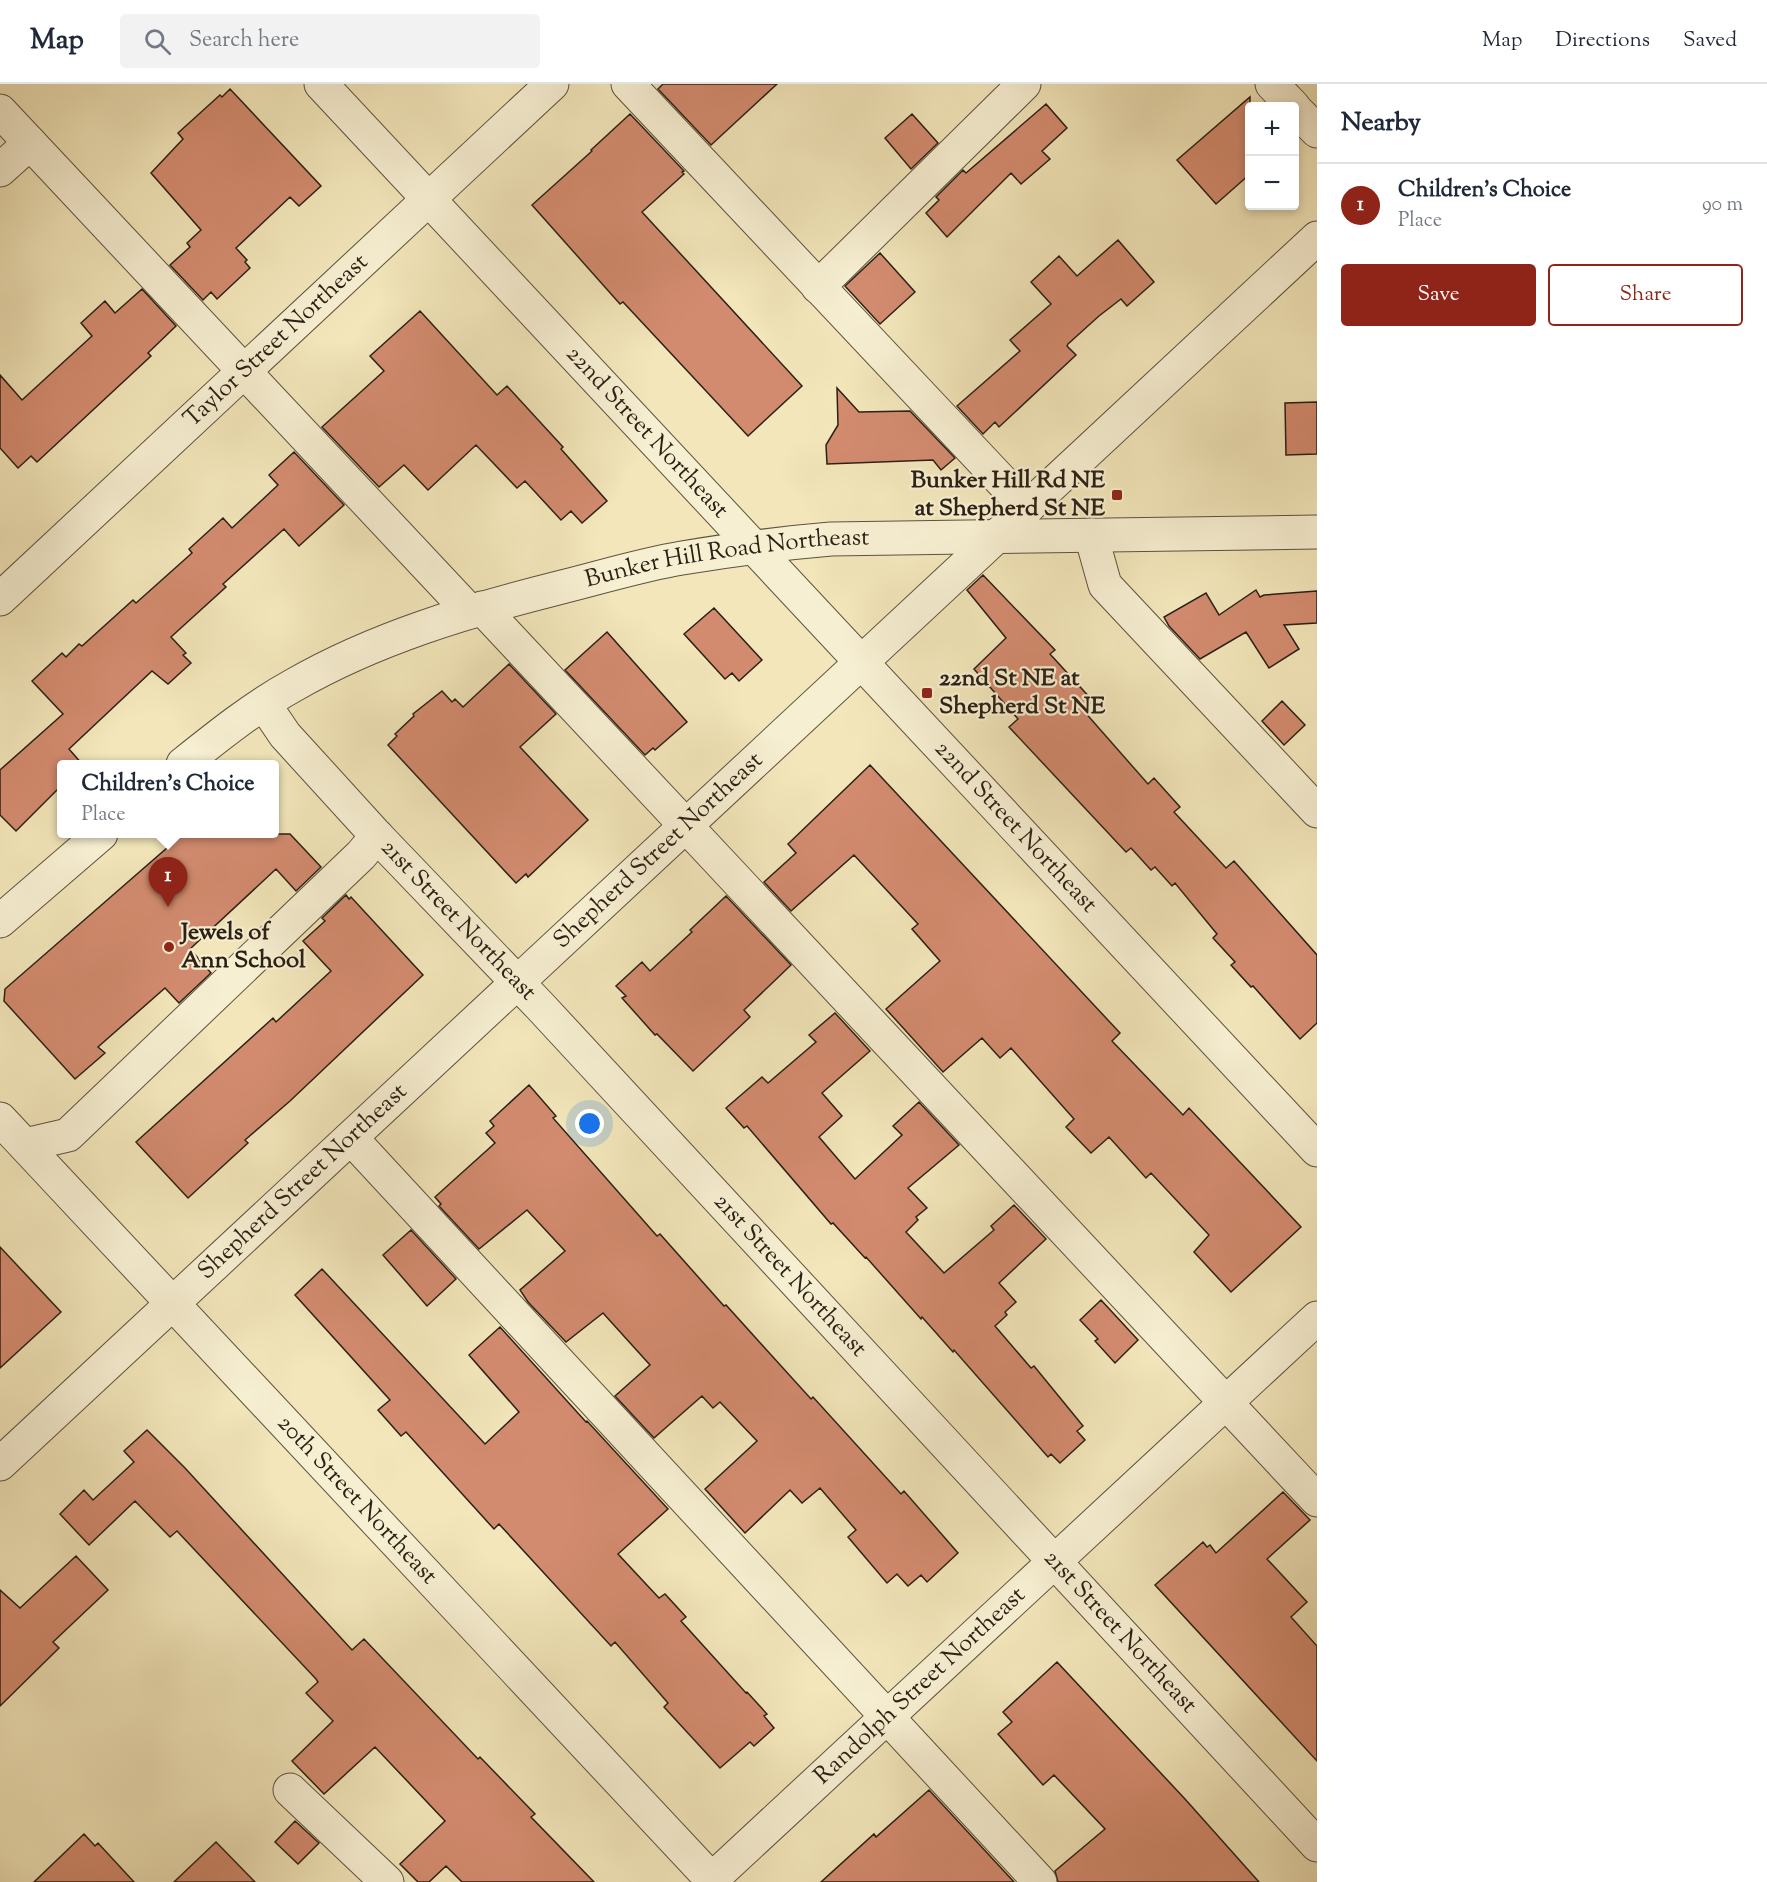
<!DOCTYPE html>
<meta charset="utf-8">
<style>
body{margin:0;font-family:"Sorts Mill Goudy",serif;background:#f2f2f3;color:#1f2937}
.controls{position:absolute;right:18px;top:18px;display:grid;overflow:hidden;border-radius:6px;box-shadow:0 3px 9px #0003}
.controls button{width:54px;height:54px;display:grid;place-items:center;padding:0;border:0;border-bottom:2px solid #e0e1e3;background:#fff;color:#1f2937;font:30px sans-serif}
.you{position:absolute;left:590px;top:1040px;width:21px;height:21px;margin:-15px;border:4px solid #fff;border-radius:50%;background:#1a73e8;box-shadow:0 0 0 9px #1a73e833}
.badge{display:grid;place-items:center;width:39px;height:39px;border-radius:50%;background:#8f2418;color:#fff;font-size:20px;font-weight:700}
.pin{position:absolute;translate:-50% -50px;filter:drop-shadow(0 2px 3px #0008)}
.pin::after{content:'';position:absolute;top:32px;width:21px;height:18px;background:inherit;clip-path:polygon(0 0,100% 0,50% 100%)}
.popup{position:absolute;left:57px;top:676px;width:222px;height:78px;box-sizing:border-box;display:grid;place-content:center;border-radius:6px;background:#fff;filter:drop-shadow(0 2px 4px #0005);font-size:20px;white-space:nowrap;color:#747a83}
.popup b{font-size:22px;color:#1f2937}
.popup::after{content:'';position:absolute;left:50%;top:100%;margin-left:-12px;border:12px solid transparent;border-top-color:#fff}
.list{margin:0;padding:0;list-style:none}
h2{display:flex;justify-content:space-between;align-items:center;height:78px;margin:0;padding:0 24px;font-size:26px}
h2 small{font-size:20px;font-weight:400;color:#747a83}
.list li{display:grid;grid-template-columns:39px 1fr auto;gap:18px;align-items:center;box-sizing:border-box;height:84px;padding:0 24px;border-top:2px solid #e0e1e3}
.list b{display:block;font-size:22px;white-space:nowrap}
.list p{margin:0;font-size:20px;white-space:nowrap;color:#747a83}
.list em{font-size:20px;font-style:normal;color:#747a83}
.actions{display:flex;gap:12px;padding:18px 24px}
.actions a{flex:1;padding:14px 0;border:2px solid #8f2418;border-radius:6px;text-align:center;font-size:21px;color:#8f2418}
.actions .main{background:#8f2418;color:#fff}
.icon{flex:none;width:33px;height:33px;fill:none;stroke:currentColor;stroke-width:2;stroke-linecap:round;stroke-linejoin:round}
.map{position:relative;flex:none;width:1317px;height:1798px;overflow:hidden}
header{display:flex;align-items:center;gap:36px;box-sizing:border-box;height:84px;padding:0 30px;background:#fff;border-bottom:2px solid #e0e1e3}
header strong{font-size:28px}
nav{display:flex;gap:33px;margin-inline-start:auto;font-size:21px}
.search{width:420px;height:54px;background:#f2f2f3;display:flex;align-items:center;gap:15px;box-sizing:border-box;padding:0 21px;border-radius:6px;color:#747a83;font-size:22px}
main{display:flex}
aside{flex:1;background:#fff}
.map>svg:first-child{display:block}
.building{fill:#d38b6f;stroke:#2a2015;stroke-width:1.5}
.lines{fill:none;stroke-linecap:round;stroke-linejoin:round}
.minor-casing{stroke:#5c523e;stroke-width:35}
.minor{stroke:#f7efd2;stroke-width:33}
.poi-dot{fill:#8f2418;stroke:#f7efd2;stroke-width:2}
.labels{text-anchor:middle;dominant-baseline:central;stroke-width:4.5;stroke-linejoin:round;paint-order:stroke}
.street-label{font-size:24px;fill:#2a2015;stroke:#f7efd2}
.poi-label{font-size:24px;font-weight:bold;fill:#2a2015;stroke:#f7efd2;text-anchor:start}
</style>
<header>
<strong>Map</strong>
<div class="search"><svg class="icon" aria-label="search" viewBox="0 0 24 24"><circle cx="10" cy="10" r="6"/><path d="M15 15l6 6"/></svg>Search here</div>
<nav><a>Map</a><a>Directions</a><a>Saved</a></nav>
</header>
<main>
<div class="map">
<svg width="1317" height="1798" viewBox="0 0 1317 1798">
<rect width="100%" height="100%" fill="#f2e6ba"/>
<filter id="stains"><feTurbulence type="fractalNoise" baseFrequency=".00333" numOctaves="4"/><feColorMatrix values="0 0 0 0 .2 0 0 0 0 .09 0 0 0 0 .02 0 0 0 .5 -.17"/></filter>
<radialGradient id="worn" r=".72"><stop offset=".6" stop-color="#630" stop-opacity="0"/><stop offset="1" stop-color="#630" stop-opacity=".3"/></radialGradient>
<path class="building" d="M663,0h114l-66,61 -53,-56z
M230,5l91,97 -22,20 -9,-9 -54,51 11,12 -2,2 5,6 -33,31 -6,-7 -8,8 -33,-35 20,-18 -3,-4 14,-13 -50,-57 32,-34 -5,-6 42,-38 2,2z
M1250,13v77l-34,30 -39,-44z
M1046,20l21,24 -25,23 8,8 -29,25 -10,-11 -64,64 -21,-24 13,-13 -3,-3 27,-27 3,3z
M630,30l54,57 -2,1 2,2 -42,38 160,174 -54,50 -125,-134 -3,2 -88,-99 60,-54 -1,-1z
M912,30l26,29 -27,26 -26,-31z
M1118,156l36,42 -27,24 -6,-7 -22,17 -31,28 -1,2 9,9 -77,72 -4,-5 -12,12 -26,-28 63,-55 -10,-11 41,-36 -20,-22 28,-26 18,20z
M880,169l35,39 -35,32 -35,-38z
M142,205l34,37 -26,25 -2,2 3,3 -114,106 -6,-6 -13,12 -18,-20v-73l22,25 70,-64 -11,-13 24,-22 10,12z
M420,227l77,84 10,-9 56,61 -2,2 46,52 -25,22 -11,-12 -10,9 -36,-39 -8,7 -41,-43 -48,45 -24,-25 -25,22 -57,-60 62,-56 -14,-15z
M837,304l22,24 51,-1 45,47 -14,12 -8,-10 -106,4 -1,-19 12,-20z
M1317,318v52l-31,1 -1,-52z
M294,368l50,53 -45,41 -15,-17 -61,55 3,3 -55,50 15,16 -3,2 8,8 -23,21 -16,-13 -83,78 14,16h-21v20l-46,46 -16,-16v-45l63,-56 -31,-33 30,-28 4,4 13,-13 3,2 51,-46 3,3 56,-50 -3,-4 34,-31 9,10 46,-43 -9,-10z
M983,491l72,75 -5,4 43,47 -10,9 65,74 6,-6 26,29 -6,5 52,56 8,-7 83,94v68l-17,16 -47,-53 -2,1 -20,-22 4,-3 -22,-24 4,-4 -42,-51 -3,3 -17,-19 -4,3 -20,-22 -5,4 -117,-125 9,-8 -44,-50 32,-31 -39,-48z
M1256,506l4,7 4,-2 53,-4v32l-33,2 15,24 -30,19 -23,-36 -46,27 -31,-33 -5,-9 42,-24 13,22z
M714,524l48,52 -23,21 -7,-8 -7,6 -41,-45z
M607,548l80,90 -32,28 -2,-2 -8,7 -80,-85z
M509,580l47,50 -36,33 68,73 -60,57 -2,-3 -10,9 -128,-138 9,-9 -2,-2 19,-18 -1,-2 29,-23 10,11 3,-3 8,8z
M1282,617l23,24 -21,20 -22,-24z
M870,681l250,268 -8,8 71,74 6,-7 112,119 -70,65 -37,-40 15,-17 -58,-62 -5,5 -37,-41 -18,16 -25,-26 8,-8 -63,-71 -11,10 -18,-20 -39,34 -57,-63 54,-48 -28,-32 6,-5 -64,-69 -63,56 -27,-29 32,-29 -8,-9z
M183,750h107l31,33 -25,24 -20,-22 -86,80 21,24 -32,30 -14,-15 -67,59 7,6 -30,26 -71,-78 1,-12z
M346,811l3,4 2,-2 72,78 -133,126 -45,39 3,3 -60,55 -52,-56 137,-124 3,4 55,-51 -28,-30 22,-20 -3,-3z
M726,812l65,69 -47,45 6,7 -57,54 -36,-37 -2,1 -33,-37 4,-2 -10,-10 26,-24 8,9 42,-39 -2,-2z
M835,929l35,38 -48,42 20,23 -23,21 36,42 47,-44 -9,-9 26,-24 40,43 -51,43 19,20 -11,9 2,3 -12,12 38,41 50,-43 -3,-4 23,-21 32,34 -47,44 17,19 -11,10 2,3 -12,11 36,42 3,-2 49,60 -6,5 8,9 -25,23 -9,-9 -3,3 -94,-107 -1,2 -31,-35 -1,2 -55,-62 -1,1 -32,-35 -2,1 -84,-98 -3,2 -18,-20 36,-31 6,6 48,-41 -7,-7z
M529,1001l27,31 -3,2 104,118 3,-2 64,72 2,-1 85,94 2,-2 88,97 3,-3 54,62 -31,29 -6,-7 -13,11 -11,-12 -10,9 -39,-46 8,-7 -36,-42 -18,15 -12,-13 -45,43 -40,-44 52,-48 -37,-39 -7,6 -11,-12 -48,42 -39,-42 35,-31 -47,-52 -37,29 -38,-40 -8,-12 45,-39 -38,-41 -48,39 -40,-43 2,-2 -6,-7 60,-54 -9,-10 8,-7 -4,-5z
M411,1146l45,49 -29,27 -44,-51z
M0,1163l61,65 -61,56z
M322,1185l163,175 34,-32 -50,-57 31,-28 86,95 1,-1 81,88 -50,45 41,44 6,-4 21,23 -5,4 65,72 1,-1 20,22 -3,2 10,12 -20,18 -4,-4 -30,26 -56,-61 4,-4 -53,-61 -4,4 -112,-122 -5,5 -88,-97 -5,4 -23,-26 12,-10 -95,-105z
M1101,1216l37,40 -23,23 -20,-22 3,-2 -18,-19z
M147,1346l38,38 167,182 12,-11 114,120 2,-2 55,57 -4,3 63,65h-132l-16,-16 -17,16h-11l-18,-18 45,-43 -70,-74 -51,47 -32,-33 41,-40 -27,-28 12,-11 -2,-3 -139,-148 -7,6 -35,-36 -46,44 -29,-31 24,-24 9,10 41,-38 -10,-11z
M1283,1408l27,28 -43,39 40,43 -16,15 26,29v115l-162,-176 48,-43 4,5 3,-2 6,8z
M76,1472l32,34 -55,52 6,6 -59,58v-116l20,18z
M1057,1578l128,137 74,83h-201l-3,-11 50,-42 -51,-54 -11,10 -45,-51 14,-12 -9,-10z
M929,1706l85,92h-193l53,-48 2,3z
M295,1737l24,22 -21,21 -23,-22z
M84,1750l11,12 3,-3 36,39h-100z
M216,1758l39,40h-81z"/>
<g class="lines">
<g class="minor-casing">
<g id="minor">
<path id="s1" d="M321,0l996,1066"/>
<path d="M628,0l399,424"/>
<path d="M1272,0l21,22"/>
<path d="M1294,24l23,23"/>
<path d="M0,27l470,501"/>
<path d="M0,86l30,-27"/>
<path d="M818,203l206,-203"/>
<path d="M1091,451l14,50 212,226"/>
<path id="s2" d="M0,515l552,-515"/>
<path d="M482,524l835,892"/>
<path id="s3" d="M264,620l21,31 92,101 163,170 777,839"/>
<path id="s4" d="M183,680c35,-28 71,-57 111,-79 82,-47 173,-74 264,-97 41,-10 82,-23 124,-30 48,-8 101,-15 149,-19l486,-7"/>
<path d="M0,837l101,-87"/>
<path id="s5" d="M0,1035l714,763"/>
<path d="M351,1054l689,744"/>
<path d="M25,1061l43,-10 293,-280 16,-19"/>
<path id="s6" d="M0,1380l1317,-1226"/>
<path d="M290,1706l97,92"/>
<path id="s7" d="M709,1798l608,-564"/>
</g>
</g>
<use href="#minor" class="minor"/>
</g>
<g class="poi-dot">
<rect x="1111" y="405" width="12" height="12" rx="3"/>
<rect x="921" y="603" width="12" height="12" rx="3"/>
<circle cx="169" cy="863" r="6"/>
</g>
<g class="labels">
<g class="street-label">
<text stroke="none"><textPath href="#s2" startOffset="378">Taylor Street Northeast</textPath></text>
<text stroke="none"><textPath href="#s1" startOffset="477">22nd Street Northeast</textPath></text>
<text stroke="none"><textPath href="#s4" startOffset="591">Bunker Hill Road Northeast</textPath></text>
<text stroke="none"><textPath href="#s1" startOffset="1017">22nd Street Northeast</textPath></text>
<text stroke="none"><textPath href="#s6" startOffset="900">Shepherd Street Northeast</textPath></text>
<text stroke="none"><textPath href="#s3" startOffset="291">21st Street Northeast</textPath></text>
<text stroke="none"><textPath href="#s6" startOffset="414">Shepherd Street Northeast</textPath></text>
<text stroke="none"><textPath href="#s3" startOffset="777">21st Street Northeast</textPath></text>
<text stroke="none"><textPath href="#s5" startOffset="522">20th Street Northeast</textPath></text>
<text stroke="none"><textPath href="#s3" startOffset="1263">21st Street Northeast</textPath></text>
<text stroke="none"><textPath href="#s7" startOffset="288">Randolph Street Northeast</textPath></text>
</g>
<g class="poi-label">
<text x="1105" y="397" text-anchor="end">Bunker Hill Rd NE<tspan x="1105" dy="28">at Shepherd St NE</tspan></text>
<text x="939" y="595">22nd St NE at<tspan x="939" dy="28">Shepherd St NE</tspan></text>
<text x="181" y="849">Jewels of<tspan x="181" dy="28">Ann School</tspan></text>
</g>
</g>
<rect width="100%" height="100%" filter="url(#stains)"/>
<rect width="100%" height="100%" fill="url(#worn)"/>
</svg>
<div class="controls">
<button>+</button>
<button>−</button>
</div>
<div class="you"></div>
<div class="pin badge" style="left:168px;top:823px">1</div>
<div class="popup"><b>Children’s Choice</b>Place</div>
</div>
<aside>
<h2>Nearby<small></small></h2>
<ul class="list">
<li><span class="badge">1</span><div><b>Children’s Choice</b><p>Place</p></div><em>90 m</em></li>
</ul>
<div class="actions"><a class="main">Save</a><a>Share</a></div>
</aside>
</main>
